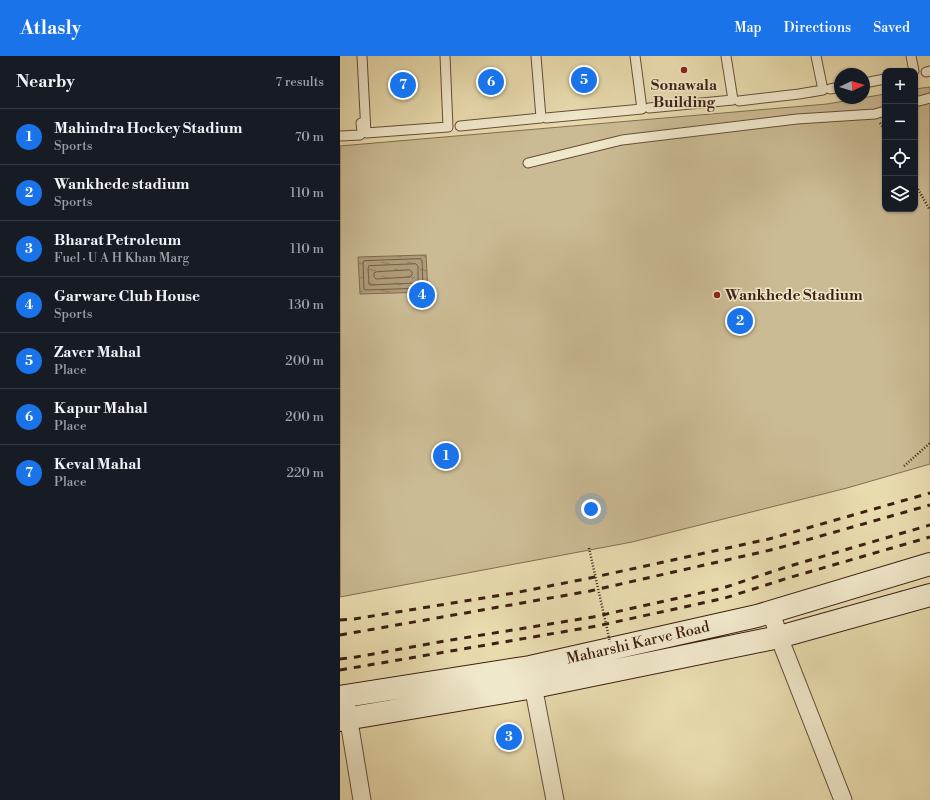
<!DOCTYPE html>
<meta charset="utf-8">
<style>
body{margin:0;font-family:"Libre Bodoni",serif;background:#20242c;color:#f1f3f6}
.controls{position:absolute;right:12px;top:12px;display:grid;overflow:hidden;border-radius:8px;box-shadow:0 1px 3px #0004}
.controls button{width:36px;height:36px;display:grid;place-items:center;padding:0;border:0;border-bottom:1px solid #363941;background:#171b24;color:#f1f3f6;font:20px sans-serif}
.compass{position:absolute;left:494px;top:12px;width:36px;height:36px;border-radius:50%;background:#171b24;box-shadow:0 1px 3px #0004;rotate:86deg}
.you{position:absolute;left:251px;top:453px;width:14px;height:14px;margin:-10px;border:3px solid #fff;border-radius:50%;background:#1a73e8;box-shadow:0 0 0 6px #1a73e833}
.badge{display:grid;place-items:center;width:26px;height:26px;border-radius:50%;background:#1a73e8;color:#fff;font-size:13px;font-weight:700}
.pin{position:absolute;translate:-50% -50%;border:2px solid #fff;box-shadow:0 1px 4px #0006}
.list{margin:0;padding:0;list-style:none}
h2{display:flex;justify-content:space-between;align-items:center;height:52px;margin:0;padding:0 16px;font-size:17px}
h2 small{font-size:13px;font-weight:400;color:#9ea1a6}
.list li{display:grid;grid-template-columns:26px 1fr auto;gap:12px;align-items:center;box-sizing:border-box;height:56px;padding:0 16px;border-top:1px solid #363941}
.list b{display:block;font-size:15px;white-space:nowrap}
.list p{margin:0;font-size:13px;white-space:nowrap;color:#9ea1a6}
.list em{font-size:13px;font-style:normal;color:#9ea1a6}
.icon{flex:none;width:22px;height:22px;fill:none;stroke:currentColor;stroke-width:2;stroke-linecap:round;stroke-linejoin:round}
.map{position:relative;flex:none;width:590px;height:744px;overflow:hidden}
header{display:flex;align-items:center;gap:24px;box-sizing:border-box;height:56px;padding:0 20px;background:#1a73e8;color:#fff}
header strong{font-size:19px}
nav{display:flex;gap:22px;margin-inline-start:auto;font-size:14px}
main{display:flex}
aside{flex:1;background:#171b24}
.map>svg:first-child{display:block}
.garden{fill:#cbbb94;stroke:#846d54}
.water{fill:url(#water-ripples);stroke:#816950}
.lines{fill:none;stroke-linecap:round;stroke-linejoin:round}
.shore{stroke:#765d46;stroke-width:1}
.lane-casing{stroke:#684e3a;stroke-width:11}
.street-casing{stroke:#684e3a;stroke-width:19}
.secondary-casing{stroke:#3e1f13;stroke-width:24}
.path{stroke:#3e1f13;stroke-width:2.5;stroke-dasharray:1 2;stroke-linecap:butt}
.lane{stroke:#f0e8ca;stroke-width:9}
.street{stroke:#f0e8ca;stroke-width:17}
.secondary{stroke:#f0e8ca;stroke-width:22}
.rail{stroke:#3e1f13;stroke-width:3;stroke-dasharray:7 7;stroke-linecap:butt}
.path-bridge{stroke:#3e1f13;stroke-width:2.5;stroke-dasharray:1 2;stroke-linecap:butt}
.poi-dot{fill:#8f2418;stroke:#f0e8ca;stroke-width:1.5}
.labels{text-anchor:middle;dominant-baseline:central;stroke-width:3;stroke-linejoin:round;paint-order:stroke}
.poi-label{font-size:15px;font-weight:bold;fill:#3e1f13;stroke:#f0e8ca}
.street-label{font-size:15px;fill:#3e1f13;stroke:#f0e8ca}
</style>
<header>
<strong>Atlasly</strong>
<nav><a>Map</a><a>Directions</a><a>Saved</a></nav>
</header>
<main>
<aside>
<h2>Nearby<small>7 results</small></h2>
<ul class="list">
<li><span class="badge">1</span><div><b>Mahindra Hockey Stadium</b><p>Sports</p></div><em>70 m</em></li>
<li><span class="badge">2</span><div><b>Wankhede stadium</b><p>Sports</p></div><em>110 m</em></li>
<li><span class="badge">3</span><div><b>Bharat Petroleum</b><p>Fuel · U A H Khan Marg</p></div><em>110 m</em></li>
<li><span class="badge">4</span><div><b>Garware Club House</b><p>Sports</p></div><em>130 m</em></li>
<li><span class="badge">5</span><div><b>Zaver Mahal</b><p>Place</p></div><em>200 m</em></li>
<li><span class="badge">6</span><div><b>Kapur Mahal</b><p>Place</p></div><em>200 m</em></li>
<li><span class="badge">7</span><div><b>Keval Mahal</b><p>Place</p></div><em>220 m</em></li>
</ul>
</aside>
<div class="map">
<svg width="590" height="744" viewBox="0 0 590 744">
<defs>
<pattern id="water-ripples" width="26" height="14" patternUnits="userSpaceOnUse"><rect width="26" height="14" fill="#ae9b79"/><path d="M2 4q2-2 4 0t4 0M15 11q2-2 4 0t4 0" fill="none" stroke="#8f7e62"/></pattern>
</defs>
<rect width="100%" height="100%" fill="#e8dbae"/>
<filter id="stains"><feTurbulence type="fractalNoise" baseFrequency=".005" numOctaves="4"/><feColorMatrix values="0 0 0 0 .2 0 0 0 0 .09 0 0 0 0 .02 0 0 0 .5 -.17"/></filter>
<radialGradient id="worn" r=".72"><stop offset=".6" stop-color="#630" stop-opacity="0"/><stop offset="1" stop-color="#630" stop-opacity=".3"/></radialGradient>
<path class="garden" d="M590,31v377l-83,24 -215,54 -292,55v-451l487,-42 58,-10v115h30v-120z"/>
<path class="water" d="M86,199l2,37 -68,2 -2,-37z"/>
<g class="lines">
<path class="shore" d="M81,203l1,2 1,25 -1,2 -56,2 -2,-1 -1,-26 1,-2z
M76,208l2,2v15l-1,2 -47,2 -1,-1 -1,-16 1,-2z
M70,214l2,2v3l-2,2 -34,2 -2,-2v-4l2,-1z"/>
<g class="lane-casing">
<path id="lane" d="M22,0l4,77 82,-6 -3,-71
M571,0l3,15
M586,16l4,-1
M524,27l21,-4
M490,33l10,-2
M399,45l60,-7 24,-4 -7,-34
M575,46l15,-4
M309,52l84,-8 -7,-44
M206,62l96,-9 -7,-53
M120,70l81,-8 -5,-62
M0,80l20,-1 2,-3 -1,-9
M188,107l94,-23 175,-21 78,-5 10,-3"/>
</g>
<g class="street-casing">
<path id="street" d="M431,556l8,25 64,163
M191,619l24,125
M5,641l17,103"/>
</g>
<g class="secondary-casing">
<path id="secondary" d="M0,641l190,-30 227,-51 173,-52
M0,664l194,-33 245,-50 151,-42"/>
</g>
<path class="path" d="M540,67l5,8
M575,128l15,26
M564,410l26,-23"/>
<use href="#lane" class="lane"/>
<use href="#street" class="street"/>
<use href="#secondary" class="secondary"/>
<path class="rail" d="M0,564l14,-1 160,-26 76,-15 179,-39 161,-46
M0,579l17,-3 233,-41 185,-42 155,-44
M0,603l16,-2 95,-17 142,-23 130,-29 60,-20 147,-43
M0,614l257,-44 128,-28 63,-20 142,-41"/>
<path class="path-bridge" d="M249,492l21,94"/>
</g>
<g class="poi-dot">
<circle cx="344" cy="14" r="4"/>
<circle cx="377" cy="239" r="4"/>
</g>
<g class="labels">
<g class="poi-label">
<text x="344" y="29">Sonawala<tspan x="344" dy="17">Building</tspan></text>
<text x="385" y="239" text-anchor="start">Wankhede Stadium</text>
</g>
<g class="street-label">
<text transform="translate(298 587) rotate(-13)">Maharshi Karve Road</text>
</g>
</g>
<rect width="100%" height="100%" filter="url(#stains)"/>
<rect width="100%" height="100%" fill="url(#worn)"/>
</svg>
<div class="controls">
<button>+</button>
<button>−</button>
<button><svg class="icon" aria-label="locate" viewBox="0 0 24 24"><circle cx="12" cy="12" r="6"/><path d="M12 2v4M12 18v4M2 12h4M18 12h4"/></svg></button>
<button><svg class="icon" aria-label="layers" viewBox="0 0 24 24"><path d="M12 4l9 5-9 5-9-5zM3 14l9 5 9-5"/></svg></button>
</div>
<svg class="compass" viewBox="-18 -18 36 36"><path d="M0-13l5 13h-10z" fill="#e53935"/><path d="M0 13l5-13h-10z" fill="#9ea1a6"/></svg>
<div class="you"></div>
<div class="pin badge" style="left:106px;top:400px">1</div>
<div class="pin badge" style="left:400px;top:265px">2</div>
<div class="pin badge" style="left:169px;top:681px">3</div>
<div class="pin badge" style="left:82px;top:239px">4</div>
<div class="pin badge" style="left:244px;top:24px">5</div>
<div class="pin badge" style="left:151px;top:26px">6</div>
<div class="pin badge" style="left:63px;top:29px">7</div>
</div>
</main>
